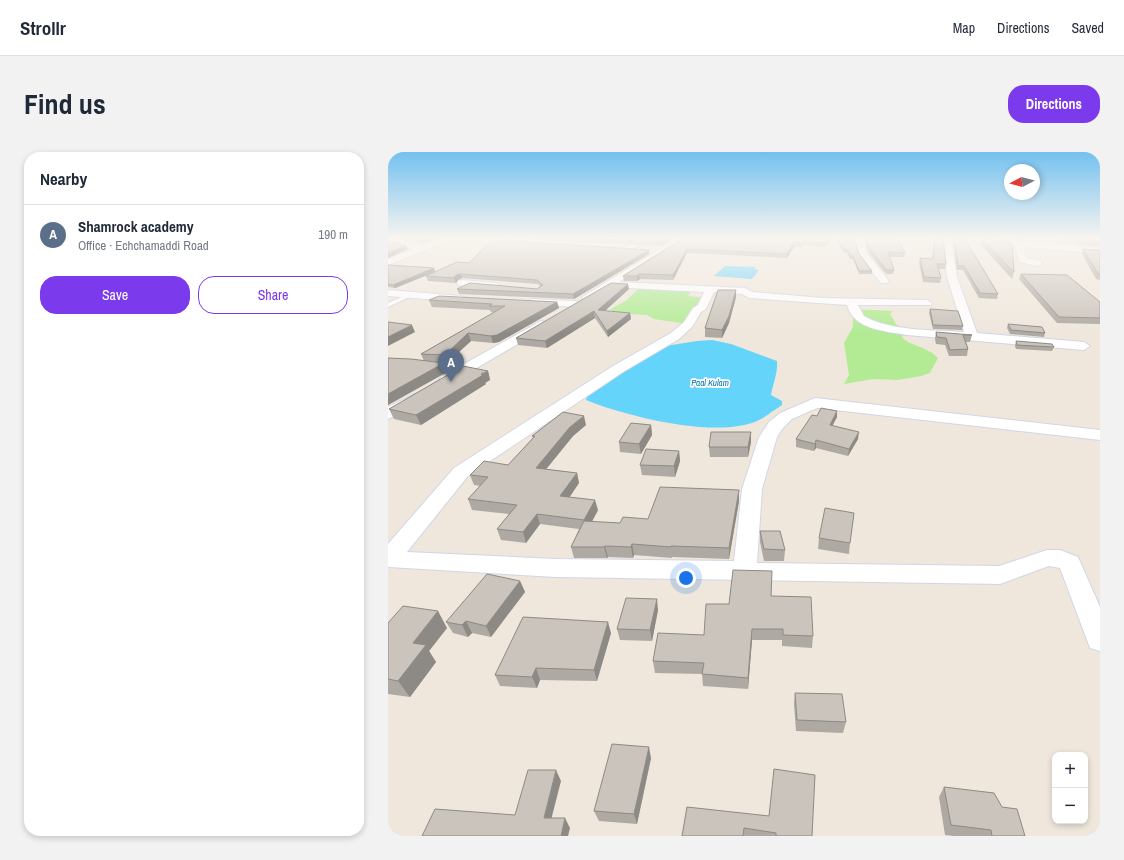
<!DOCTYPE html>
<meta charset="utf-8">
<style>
body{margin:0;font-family:"Archivo Narrow",sans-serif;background:#f2f2f3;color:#1f2937}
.controls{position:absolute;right:12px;bottom:12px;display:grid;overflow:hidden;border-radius:8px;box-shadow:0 2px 6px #0003}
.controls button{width:36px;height:36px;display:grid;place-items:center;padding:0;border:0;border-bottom:1px solid #e0e1e3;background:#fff;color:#1f2937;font:20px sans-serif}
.compass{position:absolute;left:616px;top:12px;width:36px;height:36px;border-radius:50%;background:#fff;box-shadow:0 2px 6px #0003;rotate:263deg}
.you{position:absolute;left:298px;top:426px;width:14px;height:14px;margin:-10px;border:3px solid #fff;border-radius:50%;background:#1a73e8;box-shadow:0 0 0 6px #1a73e833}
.badge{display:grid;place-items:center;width:26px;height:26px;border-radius:50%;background:#7c3aed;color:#fff;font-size:13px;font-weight:700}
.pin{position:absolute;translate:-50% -33px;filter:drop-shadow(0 1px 2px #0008)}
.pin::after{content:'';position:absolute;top:21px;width:14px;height:12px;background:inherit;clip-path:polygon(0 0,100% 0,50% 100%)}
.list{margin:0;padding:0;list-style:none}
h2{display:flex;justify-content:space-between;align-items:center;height:52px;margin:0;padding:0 16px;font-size:17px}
h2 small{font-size:13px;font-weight:400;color:#747a83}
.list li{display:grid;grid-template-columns:26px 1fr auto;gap:12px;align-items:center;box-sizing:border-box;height:60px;padding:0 16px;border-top:1px solid #e0e1e3}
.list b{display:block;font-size:15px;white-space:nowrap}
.list p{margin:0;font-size:13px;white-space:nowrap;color:#747a83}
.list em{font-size:13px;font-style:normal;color:#747a83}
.actions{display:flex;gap:8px;padding:12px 16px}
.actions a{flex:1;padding:9px 0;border:1px solid #7c3aed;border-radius:16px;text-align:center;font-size:14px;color:#7c3aed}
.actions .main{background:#7c3aed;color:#fff}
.map{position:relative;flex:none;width:712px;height:684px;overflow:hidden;border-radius:16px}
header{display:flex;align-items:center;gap:24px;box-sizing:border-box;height:56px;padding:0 20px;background:#fff;border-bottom:1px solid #e0e1e3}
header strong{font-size:19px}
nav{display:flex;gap:22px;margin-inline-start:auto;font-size:14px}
.intro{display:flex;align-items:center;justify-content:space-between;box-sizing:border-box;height:96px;padding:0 24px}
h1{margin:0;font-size:28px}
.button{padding:10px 18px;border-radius:16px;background:#7c3aed;color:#fff;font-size:14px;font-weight:700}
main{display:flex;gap:24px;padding:0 24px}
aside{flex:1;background:#fff;border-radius:16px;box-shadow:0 2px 6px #0003}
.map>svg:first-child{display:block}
.green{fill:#b2eb93}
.water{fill:#65d4fb}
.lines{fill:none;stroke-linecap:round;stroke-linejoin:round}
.lane-casing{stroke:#d1d5e6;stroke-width:2}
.street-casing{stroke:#d1d5e6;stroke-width:2}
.lane{fill:#fff;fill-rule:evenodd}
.street{fill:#fff;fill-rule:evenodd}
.wall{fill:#aea9a2}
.shaded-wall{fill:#8d8984}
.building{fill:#cac4bc;stroke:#8d8984}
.labels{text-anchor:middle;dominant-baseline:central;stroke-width:3.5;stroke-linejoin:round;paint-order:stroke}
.far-water-label{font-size:9px;font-style:italic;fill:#0071ab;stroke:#fff}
</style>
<header>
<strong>Strollr</strong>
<nav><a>Map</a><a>Directions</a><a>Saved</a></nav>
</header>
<div class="intro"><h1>Find us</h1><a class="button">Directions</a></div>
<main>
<aside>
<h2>Nearby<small></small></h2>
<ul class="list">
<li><span class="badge" style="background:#5c6f8a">A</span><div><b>Shamrock academy</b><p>Office · Echchamaddi Road</p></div><em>190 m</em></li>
</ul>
<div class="actions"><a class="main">Save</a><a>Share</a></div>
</aside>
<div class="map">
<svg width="712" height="684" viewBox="0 0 712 684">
<rect width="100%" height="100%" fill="#efe7dc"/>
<path class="green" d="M253,134l52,2 -5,8 19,2 -19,26 -34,-5 -7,-4 -34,-2 -2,-4 16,-9z
M465,157l40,2 -3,3 6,10 8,6 -2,7c9,10 23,8 36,21l-8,15 -9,3 -24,4 -24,-1 -29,5 5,-9 -5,-32 9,-16z"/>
<path class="water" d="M337,114l31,1 -2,2 5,1 -7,9 -38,-3z
M324,188l19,4 46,17c1,12 -4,22 -6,34l11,6v4c-8,5 -15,11 -23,15 -40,20 -134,-4 -173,-20l3,-9 76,-45 32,-5z"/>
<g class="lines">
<g class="lane-casing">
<path id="lane" d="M18,143l5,1 -23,11v-4z
M45,211l34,3 3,2 -3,2 -36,-4v-2z"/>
</g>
<g class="street-casing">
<path id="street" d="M58,86h44l28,3 4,2 -4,2 -60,-6 -33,11 -37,15v-6l25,-10 -25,-6v-4l34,6z
M252,86h10l-21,13h-3l-4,-2z
M290,86h10l-69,44 126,6 7,4 71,6 104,2 5,3 -1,2h-73l6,11c26,15 70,14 100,16l-17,-55 -4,-39h8l6,39 20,56 107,9 6,4 -6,4 -177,-15c-22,-4 -53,-5 -60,-30l-98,-7 -7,-4 -28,-2 -8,17 -5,3 -9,15 -13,12 -56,33 -155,104 -61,76 149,7 178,2 8,-72 17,-52 10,-15 11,-9 35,-15 285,32v10l-283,-32 -25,11 -10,10 -5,8 -15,52 -5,74 242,3 48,-16h13l18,7 22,50v44l-10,-3 -30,-80 -11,-2 -49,18 -444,-7 -168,-10v-23l66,-76 159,-102 58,-33 13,-11 9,-14 5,-3 6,-13 -94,-5 -19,12h-8l-1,-2z
M466,86h8l5,15 22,28 -2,2h-6c-10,-13 -26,-28 -27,-45z
M564,86h32l116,10v6l-76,-7 2,11 15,3 1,2 -4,3 -19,-4 -4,-16 -59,-6z
M74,128l34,3 5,3 -5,3 -38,-4 -1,-2 1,-2z
M0,138l74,6 5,3 -5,3 -74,-6z
M144,147l44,2 5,3 -5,3 -48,-3 -1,-2z
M153,169l4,1 2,3 -2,3 -94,55h-10l-2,-3 2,-3z
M27,242l5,2 3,3 -3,3 -32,17v-12z"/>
</g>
<use href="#lane" class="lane"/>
<use href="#street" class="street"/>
</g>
<path class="wall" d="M4,86h50l-20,5z
M114,86h173l-14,8z
M296,86h148l-7,9 -22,-2 -1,2h-8l-7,11 -100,-5 -14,27 -33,-1 -3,2h-13l-1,-5z
M447,86h19l5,16 13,17v3h-13l-6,-15h-3l-3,-6h-3z
M476,86h33l8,15 -1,4h-15l5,13 -1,4h-7l-18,-22z
M546,86h9l3,26 -1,5h-7l3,9 -1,5 -17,-1 -4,-19 1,-5 12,1z
M565,86h9l36,56 -1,5 -18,-1 -16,-28h-6l-4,-30z
M610,86h26l-1,2z
M643,86h69v9l-24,-3 -2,-4z
M594,87l32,33 -2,7 -32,-35z
M695,97l17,1v30l-4,-1 -14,-25z
M261,98v4l-75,45 -115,-5 -2,-5h80l3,-3 -2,-2 -76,-6 -4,2 -2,3 -28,-2 -2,-5 43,-13z
M0,113l46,3 1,4 -40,16 -7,-1z
M633,122l79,28v22l-43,-1 -38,-44z
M241,137l-24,22 25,2 1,6 -23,18 -13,-19 -48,30 -29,-3 -2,-7z
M348,145l-7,26 -7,15 -17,-1v-9z
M41,148l128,2 2,6 -60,34 -6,1 -22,-2 -24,22 -15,-1 15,10 -59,33v-47l36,3 -3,-7 73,-41 -3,-1 -1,-2 -58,-3z
M542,157l33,17 -1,4 -29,-1 -4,-16z
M620,172l37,9 -1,4 -34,-3 -3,-6z
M548,180l36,3 -2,7h-4l2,7 -1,7h-18l-4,-11 -9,-1 -1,-5z
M628,189l38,6 -2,4 -36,-2 -1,-3z
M100,219l2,9 -5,3 1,1 -65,41 -27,-6 -5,-10z
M429,264l20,1 -5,9 26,13 -10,17 -32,-8 -2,3 -18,-4v-8z
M198,273l-13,11 -27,33 31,4 2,10 -10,14 29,13 -6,12 28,1 28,-4 91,-18 -10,58 -57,-2v1l-38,-3 -1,3 -25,-1 -1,1h-33l-3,-11 8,-18 -39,-5 -14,19 -25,-3 -4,-11 12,-15 -37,-4 -4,-11 13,-13 -7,-1 -4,-10 38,-10 25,-27 -1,-2z
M263,273l1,10 -11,19 -21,-2 -1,-10z
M363,280v10l-3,15h-38l-1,-10z
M291,299l1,10 -5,16 -33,-2 -2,-10z
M372,379l25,19 -1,11h-20l-4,-19z
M431,386l31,5 -1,11 -31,-5z
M132,429l5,11 -34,45 -19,-4 -4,4 -15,-4 -7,-11z
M383,444l42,40 -1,12 -30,-2v-6h-30l-4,49 -45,-3 -1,-12 -47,-1 -2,-12 51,-26 25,-31z
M270,458l-6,31 -32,-1 -3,-11z
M0,471l59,5 -18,23 7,11 -26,35 -22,-3z
M223,481l-14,48 -57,-1 -3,8 -37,-2 -5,-11z
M407,541l51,29 -3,11 -47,-2 -2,-27z
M263,606l-14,66 -38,-3 -5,-10z
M556,635l58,20 23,29h-71l-9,-1 -6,-38z
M299,655l125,29h-130z"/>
<path class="shaded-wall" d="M36,86h18l-20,5 -2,-4z
M279,86h8l-14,8 -1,-4z
M441,86h3l-7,9 1,-4z
M406,90v5l-7,11v-4z
M18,93l2,4 -20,9v-5z
M299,97v4l-14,27v-5z
M261,98v4l-75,45 -1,-5z
M46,116l1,4 -40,16 -2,-3z
M73,122l1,4 -4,2 -2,3 -2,-5 2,-3z
M251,122l1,5 -3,2v-5z
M240,132l1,5 -30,27 -1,-6z
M348,138v7l-7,26 -7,15v-8z
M169,150l2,6 -60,34 -6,1 -2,-7z
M206,159l1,7 -48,30 -2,-7z
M242,161l1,6 -23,18 -1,-6z
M24,173l3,7 -27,14v-9z
M80,181l3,8 -24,22 -2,-8z
M56,211l3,9 -59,33v-11z
M100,219l2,9 -5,3 1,1 -65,41 -5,-10z
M449,259v6l-8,15 1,-7z
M196,264l2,9 -13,11 -34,42 -3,-10 34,-41z
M263,273l1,10 -11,19 -2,-10z
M363,280v10l-3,15v-10z
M471,280l-1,7 -10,17 1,-7z
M428,288v8l-2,3 1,-7z
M291,299l1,10 -5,16 -1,-11z
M189,321l2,10 -16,24 -3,-11z
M351,338v11l-10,58v-11z
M207,348l3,10 -11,20 -3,-10z
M149,362l3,10 -14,19 -3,-11z
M244,392l2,11 -1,3 -2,-11z
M217,394l3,11 -1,1 -3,-11z
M132,429l5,11 -34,45 -5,-11z
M269,447l1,11 -6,31 -2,-11z
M50,459l9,17 -18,23 7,11 -26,35 -12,-16 15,-38z
M78,469l6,12 -4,4 -6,-12z
M220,470l3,11 -14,48 -3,-11z
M364,477v11l-4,49v-11z
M148,516l4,12 -3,8 -5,-11z
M261,595l2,11 -14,66 -3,-10z
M168,618l5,11 -12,47 -5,-10z
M177,666l5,10 -2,8h-7z"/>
<path class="building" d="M194,86h85l-7,4z
M296,86h145l-3,5 -23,-2 -1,2 -8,-1 -7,12 -100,-5 -14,26 -34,-1 -2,2h-14z
M449,86h17l5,16 13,17h-13l-6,-15h-3l-3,-6h-3z
M477,86h32l8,15 -17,-1 6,18h-8l-17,-22z
M547,86h8l3,26h-9l4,14 -17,-1 -4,-19 13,1z
M566,86l11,1 33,55 -18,-1 -16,-27h-6z
M689,86h23v4l-22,-2z
M594,87l30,3 2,30z
M104,88l157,10 -76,44 -116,-5 13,-6 67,6 6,-4 -6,-5 -76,-6 -5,1 -2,3 -28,-2 31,-14 12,1z
M0,89l18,4 -18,8z
M695,97l17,1v25l-2,-1z
M0,113l46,3 -41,17 -5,-1z
M633,122l46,1 33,27v16l-41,-1z
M223,131l17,1 -30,26 32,3 -23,18 -13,-20 -49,30 -29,-3z
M330,138h18l-7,26 -7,14 -17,-2z
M51,144l118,6 -60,33 -6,1 -23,-3 -23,22 -24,-1 84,-48h-16l3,-2 -63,-4z
M542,157l28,2 5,15 -30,-1z
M0,170l24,3 -24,12z
M620,172l34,3 3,6 -34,-3z
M548,180l36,3h-9l5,14 -18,1 -4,-12 -9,-1z
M628,189l36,3 2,3 -37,-2z
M0,206l23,1 33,4 -56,31z
M75,214l25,5 -7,3 2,1 -67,40 -27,-6z
M433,256l16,3 -7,14 29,7 -10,17 -33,-9 -1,4 -19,-5 16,-24 5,1z
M175,260l21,4 -14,11 -34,41 41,5 -17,23 35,4 -11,20 -47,-6 -14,18 -26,-3 20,-24 -49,-6 20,-22 -18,-2 14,-14 24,4 27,-29h-3z
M243,271l20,2 -12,19 -20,-2z
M323,280h40l-3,15h-39z
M258,297l33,2 -5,15 -34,-1z
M272,335l79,3 -10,58 -58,-2v1l-39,-3 -1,3 -26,-1 -1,1h-33l13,-26 36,2 3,-6 25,2z
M437,356l29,5 -4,30 -31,-5z
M372,379h20l5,19 -21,-1z
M345,418l39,1 -1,25 40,1 2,39 -30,-1v-6h-31l-4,49 -46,-4 2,-11 -51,-2 5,-28 46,2 2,-31h23z
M99,422l33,7 -34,45 -20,-5 -4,4 -16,-3z
M238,446l31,1 -7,31 -33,-1z
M15,454l35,5 -25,32 13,2 -28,36 -10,-2v-56z
M135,465l85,5 -14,48 -58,-2 -4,9 -37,-2z
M407,541l47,1 4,28 -49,-2z
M224,592l37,3 -15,67 -40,-3z
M386,617l41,6 -3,61h-36v-3l-32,-5 -1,8h-61l5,-29 82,9z
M140,618h28l-12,48h21l-4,18h-139l13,-27 80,6z
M556,635l50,6 8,14 15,2 8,27h-33l-1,-6 -40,-5z"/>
<linearGradient id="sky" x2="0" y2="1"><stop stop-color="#73c1f0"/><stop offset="0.47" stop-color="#f8f4ef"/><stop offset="1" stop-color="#f8f4ef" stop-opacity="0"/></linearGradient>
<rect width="712" height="182" fill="url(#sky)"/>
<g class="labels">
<g class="far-water-label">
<text x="322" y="231">Paal Kulam</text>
</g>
</g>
</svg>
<div class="controls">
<button>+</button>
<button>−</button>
</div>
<svg class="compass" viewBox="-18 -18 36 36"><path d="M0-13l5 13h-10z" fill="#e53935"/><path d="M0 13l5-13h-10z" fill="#747a83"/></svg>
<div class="you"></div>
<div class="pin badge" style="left:63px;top:230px;background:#5c6f8a">A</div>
</div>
</main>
